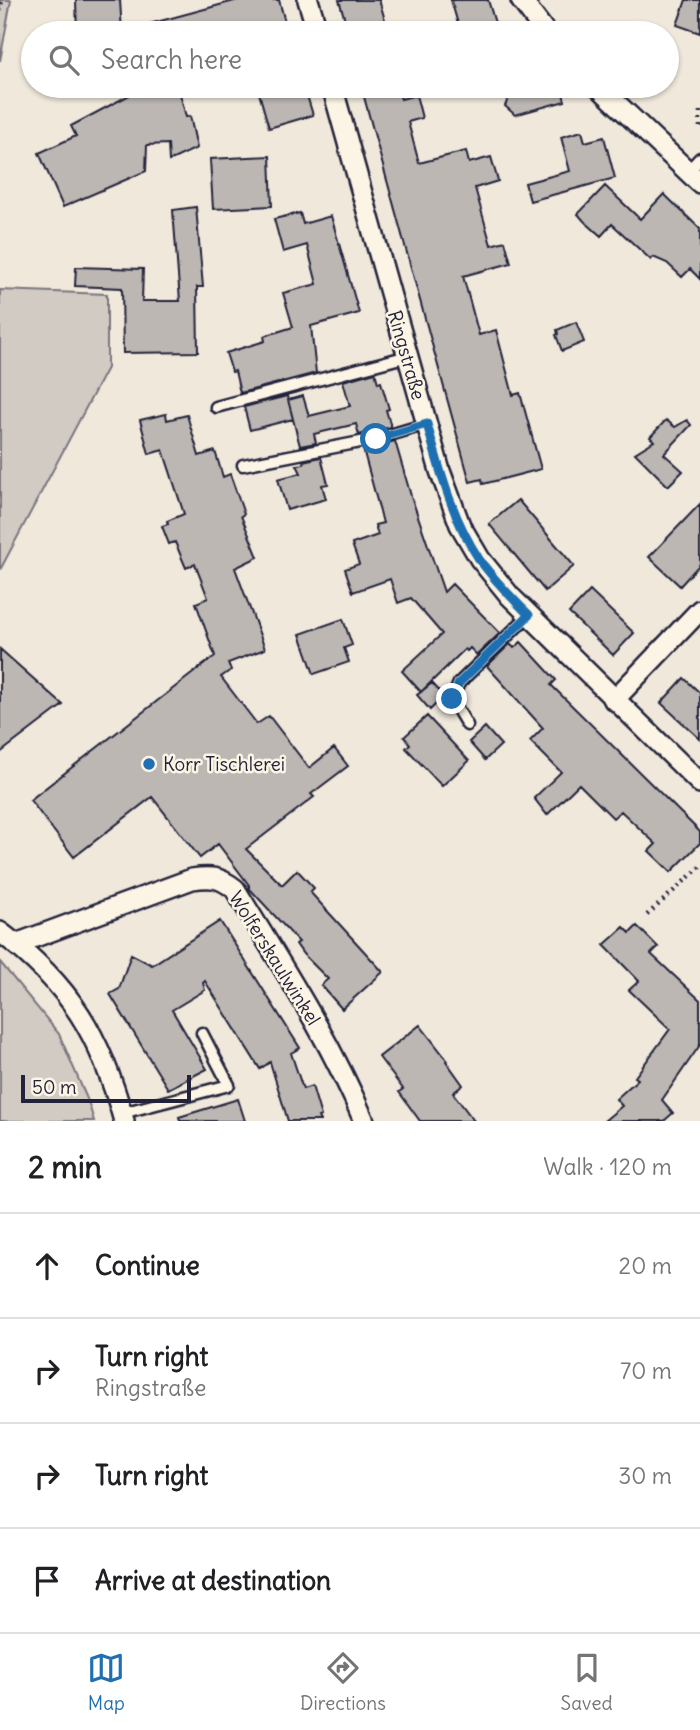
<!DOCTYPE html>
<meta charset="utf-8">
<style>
body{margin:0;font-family:Delius,sans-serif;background:#f6f6f6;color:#202124}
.scale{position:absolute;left:21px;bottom:18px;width:170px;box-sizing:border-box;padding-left:7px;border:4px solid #22223b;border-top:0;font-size:19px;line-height:24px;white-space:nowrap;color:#22223b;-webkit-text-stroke:5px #fcf5e5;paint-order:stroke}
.stop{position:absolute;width:21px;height:21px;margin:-16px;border:5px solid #1f6fb2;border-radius:50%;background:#fff}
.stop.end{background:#1f6fb2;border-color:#fff;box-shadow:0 2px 7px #0008}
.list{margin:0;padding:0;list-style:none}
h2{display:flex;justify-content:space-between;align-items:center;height:91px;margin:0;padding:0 28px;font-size:30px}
h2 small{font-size:23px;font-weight:400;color:#757577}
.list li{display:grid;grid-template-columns:46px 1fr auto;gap:21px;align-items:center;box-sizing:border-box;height:105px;padding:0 28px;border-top:2px solid #e0e0e0}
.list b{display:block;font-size:26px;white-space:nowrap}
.list p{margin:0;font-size:23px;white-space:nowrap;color:#757577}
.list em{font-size:23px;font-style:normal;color:#757577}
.icon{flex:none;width:38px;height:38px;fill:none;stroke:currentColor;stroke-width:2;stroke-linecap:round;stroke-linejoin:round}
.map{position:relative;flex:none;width:700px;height:1121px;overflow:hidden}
.search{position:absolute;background:#fff;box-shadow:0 2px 5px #0004;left:21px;right:21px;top:21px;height:77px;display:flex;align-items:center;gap:18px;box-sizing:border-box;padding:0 24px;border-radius:38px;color:#757577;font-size:26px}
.sheet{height:511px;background:#fff}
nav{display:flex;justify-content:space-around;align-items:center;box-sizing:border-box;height:98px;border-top:2px solid #e0e0e0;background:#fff;font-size:19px;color:#757577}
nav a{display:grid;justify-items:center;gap:4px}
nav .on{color:#1f6fb2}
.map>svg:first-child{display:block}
.green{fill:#d1cbc3;stroke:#7a767f;stroke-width:2}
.building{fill:#bcb7b3;stroke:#22223b;stroke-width:2}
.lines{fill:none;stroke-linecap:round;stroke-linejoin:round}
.service-casing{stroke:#22223b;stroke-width:15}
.minor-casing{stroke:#22223b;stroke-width:24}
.path{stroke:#22223b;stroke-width:4.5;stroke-dasharray:2 5;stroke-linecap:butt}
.service{stroke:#fcf5e5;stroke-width:10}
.minor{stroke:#fcf5e5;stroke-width:19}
.route{stroke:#1f6fb2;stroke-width:9}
.poi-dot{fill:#1f6fb2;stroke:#fcf5e5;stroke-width:2.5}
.labels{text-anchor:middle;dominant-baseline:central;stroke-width:5;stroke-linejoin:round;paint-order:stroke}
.street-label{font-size:19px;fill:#22223b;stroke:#fcf5e5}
.poi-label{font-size:19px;fill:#22223b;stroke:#fcf5e5;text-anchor:start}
</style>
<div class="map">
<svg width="700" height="1121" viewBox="0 0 700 1121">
<rect width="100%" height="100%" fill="#efe8db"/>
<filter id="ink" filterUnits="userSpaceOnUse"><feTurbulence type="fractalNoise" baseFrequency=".0143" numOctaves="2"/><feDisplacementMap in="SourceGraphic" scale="14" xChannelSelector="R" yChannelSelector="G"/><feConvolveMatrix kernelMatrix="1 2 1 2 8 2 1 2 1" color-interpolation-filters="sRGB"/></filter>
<g filter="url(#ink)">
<path class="green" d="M0,0h11l-11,61z
M0,290l107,4v74l-107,202z
M0,962l59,72 29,67 6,20h-94z"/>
<path class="building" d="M76,0h44l2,33h-45z
M238,0h41l9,33h-149l-1,-6z
M339,0h40l10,33h-40z
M451,0h37l10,33h-45l5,-9z
M686,0h14v33l-23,-8z
M138,86h40l8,31 4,-1 7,32 -28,13 -1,-17 -21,1 -1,26 -83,36 -24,-54 37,-17 -5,-10 68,-36z
M257,86h47l9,29 -44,13z
M361,86h36l4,13 15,-4 6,23 -14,4 11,41 47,-12 3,12 22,-6 7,24 -23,7 16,57 14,-4 6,22 -48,13 16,59 17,-5 17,65 7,-2 21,76 -58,15 -1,-5 -12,3z
M505,86h56l4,15 -50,14 -10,-9 3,-7z
M582,131l3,11 19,-5 11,41 -85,23 -5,-18 45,-12 -9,-34z
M270,156l2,50 -59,3 -3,-50z
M605,186l35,33 24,-25 36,35v50l-10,-10 -8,8 -15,-14 -14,-6 -2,3 -39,-36 -11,12 -17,-15 -6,-7z
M196,207l7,80h-6l1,65 -75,1 -1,-65 -47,-2 1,-19 67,2 -1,32h38l-7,-91z
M300,213l3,11 28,-8 28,97 -48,13 5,47 -76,20 -5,-22 -3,1 -6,-19 39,-12 -1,-5 29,-9 -10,-34 34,-9 -10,-39 -24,7 -9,-33z
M576,322l8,20 -22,9 -6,-16 2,-1 -1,-4z
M375,372l3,11 3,-1 8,27 -3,1 5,17 -32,8 -3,-11 -42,10 2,9 -16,3 -12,-46 15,-4 6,20 41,-10 -7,-25z
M287,396l6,23 -43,11 -6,-23z
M166,414l1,6 20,-5 12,41 16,-5 8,26 7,-3 14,40 -3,2 17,41 -23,11 30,81 -37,14 3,7 -10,7 36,47 12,-8 40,52 25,-20 14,18 -37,28 3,3 -68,52 36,36 15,-15 17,18 -4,4 73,80 -41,37 -21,-24 7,-6 -25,-25 -7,-10 3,-2 -50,-54v-3l-31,-41 -18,14 -48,-61 -78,60 -44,-57 185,-144 -19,-53 12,-5 -13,-34 -9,4 -11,-26 -6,2 -7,-18 6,-2 -1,-3 17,-7 -21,-64 -14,4 -9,-34z
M666,420l9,7 12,-7 4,5 -27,29 19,17 -15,15 -33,-33 19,-12 -4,-4z
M395,441l16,55 33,96 8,-8 48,49 -23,22 -7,-7 -3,3 -2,-2 -44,43 -19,-21 40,-37 -31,-36 -13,5 -8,-24 -37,13 -8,-23 14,-5 -7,-20 26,-9 -3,-10 8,-2 -20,-74z
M321,457l7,27 -6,1 4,14 -39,11 -9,-31 23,-6 -4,-8 7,-1 -1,-3z
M518,500l56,66 -29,25 -56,-67z
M700,504v60l-20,22 -31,-29z
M590,591l44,42 -21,22 -44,-42z
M343,619l9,26 -8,3 5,14 -35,12 -14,-40z
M521,642l35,38 -5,5 149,147v11l-29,29 -22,-21 7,-7 -35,-33 -8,7 -34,-34 -32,31 -13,-17 27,-26 -31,-31 13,-13 -56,-62 23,-22 4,4z
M0,649l63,56 -63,48z
M684,678l16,15v46l-39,-36z
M432,683l12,13 -14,14 -13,-15z
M427,716l42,45 -27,25 -36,-38 4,-4 -6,-7z
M485,727l16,18 -16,15 -16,-18z
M220,921l80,127 -9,5 12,36 9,-3 9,30 -3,1 2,4h-32l-18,-59 -10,7 -55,-88 -2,2 2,7 -33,20 35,59 -39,20 -58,-95 9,-5 12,-35 21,11z
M637,926l21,21 -7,7 49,46v45l-38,55 11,13 -9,8h-60l18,-15 -6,-7 22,-20 -3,-2 35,-48 -41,-39 10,-9 -35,-36 20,-18 6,6z
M420,1025l27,35 -1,1 17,24 -10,8 21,28h-54l-21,-29 4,-3 -24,-32z
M238,1099l7,22h-65l-1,-4z"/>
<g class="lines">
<g class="service-casing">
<path id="service" d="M688,171l12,-13
M216,407l192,-51
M243,465l133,-26 51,-15
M467,725l-15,-25 7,-17 70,-68
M122,1113l107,-28 -27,-52"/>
</g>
<g class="minor-casing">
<path id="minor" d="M308,0l10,33
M521,0l25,33
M332,86l108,385 20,54 20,34 30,37 190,187
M598,86l102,97
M614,700l86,-90
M0,932c71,53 101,105 124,189
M16,944l176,-65c19,-3 28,-2 43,10 46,76 95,150 129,232"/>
</g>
<path class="path" d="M0,11l2,-11
M700,111v18
M647,915l53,-48"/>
<use href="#service" class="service"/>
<use href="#minor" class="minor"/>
</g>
</g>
<g class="lines" filter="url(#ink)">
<path class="route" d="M376,439l51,-15c13,47 25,94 52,135 14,20 33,39 50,56l-70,68 -7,16"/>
</g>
<circle class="poi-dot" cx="149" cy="764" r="7"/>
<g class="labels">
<g class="street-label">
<text transform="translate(407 355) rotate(74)">Ringstraße</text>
<text transform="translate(275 958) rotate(58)">Wolferskaulwinkel</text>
</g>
<g class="poi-label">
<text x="163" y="764">Korr Tischlerei</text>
</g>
</g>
</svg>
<div class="scale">50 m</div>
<div class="stop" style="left:376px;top:439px"></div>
<div class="stop end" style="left:452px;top:699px"></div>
<div class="search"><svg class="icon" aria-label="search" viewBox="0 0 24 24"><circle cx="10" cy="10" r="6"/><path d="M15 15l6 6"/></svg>Search here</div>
</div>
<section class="sheet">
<h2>2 min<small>Walk · 120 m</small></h2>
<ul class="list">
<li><svg class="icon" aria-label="ahead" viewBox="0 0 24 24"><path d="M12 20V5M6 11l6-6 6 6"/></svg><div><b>Continue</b></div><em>20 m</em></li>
<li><svg class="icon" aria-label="right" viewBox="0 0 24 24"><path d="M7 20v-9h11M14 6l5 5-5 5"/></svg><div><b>Turn right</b><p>Ringstraße</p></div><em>70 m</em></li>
<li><svg class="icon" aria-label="right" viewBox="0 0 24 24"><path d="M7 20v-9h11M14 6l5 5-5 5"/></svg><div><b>Turn right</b></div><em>30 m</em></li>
<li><svg class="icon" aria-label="arrive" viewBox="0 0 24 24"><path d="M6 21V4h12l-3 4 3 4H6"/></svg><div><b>Arrive at destination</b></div></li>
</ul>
</section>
<nav>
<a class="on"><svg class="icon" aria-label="map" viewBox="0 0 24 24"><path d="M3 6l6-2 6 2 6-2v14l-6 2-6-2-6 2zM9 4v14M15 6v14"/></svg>Map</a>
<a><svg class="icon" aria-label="directions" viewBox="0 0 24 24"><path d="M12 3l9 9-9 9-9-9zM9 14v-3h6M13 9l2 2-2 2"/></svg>Directions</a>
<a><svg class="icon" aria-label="saved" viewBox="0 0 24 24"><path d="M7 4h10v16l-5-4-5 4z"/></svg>Saved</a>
</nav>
